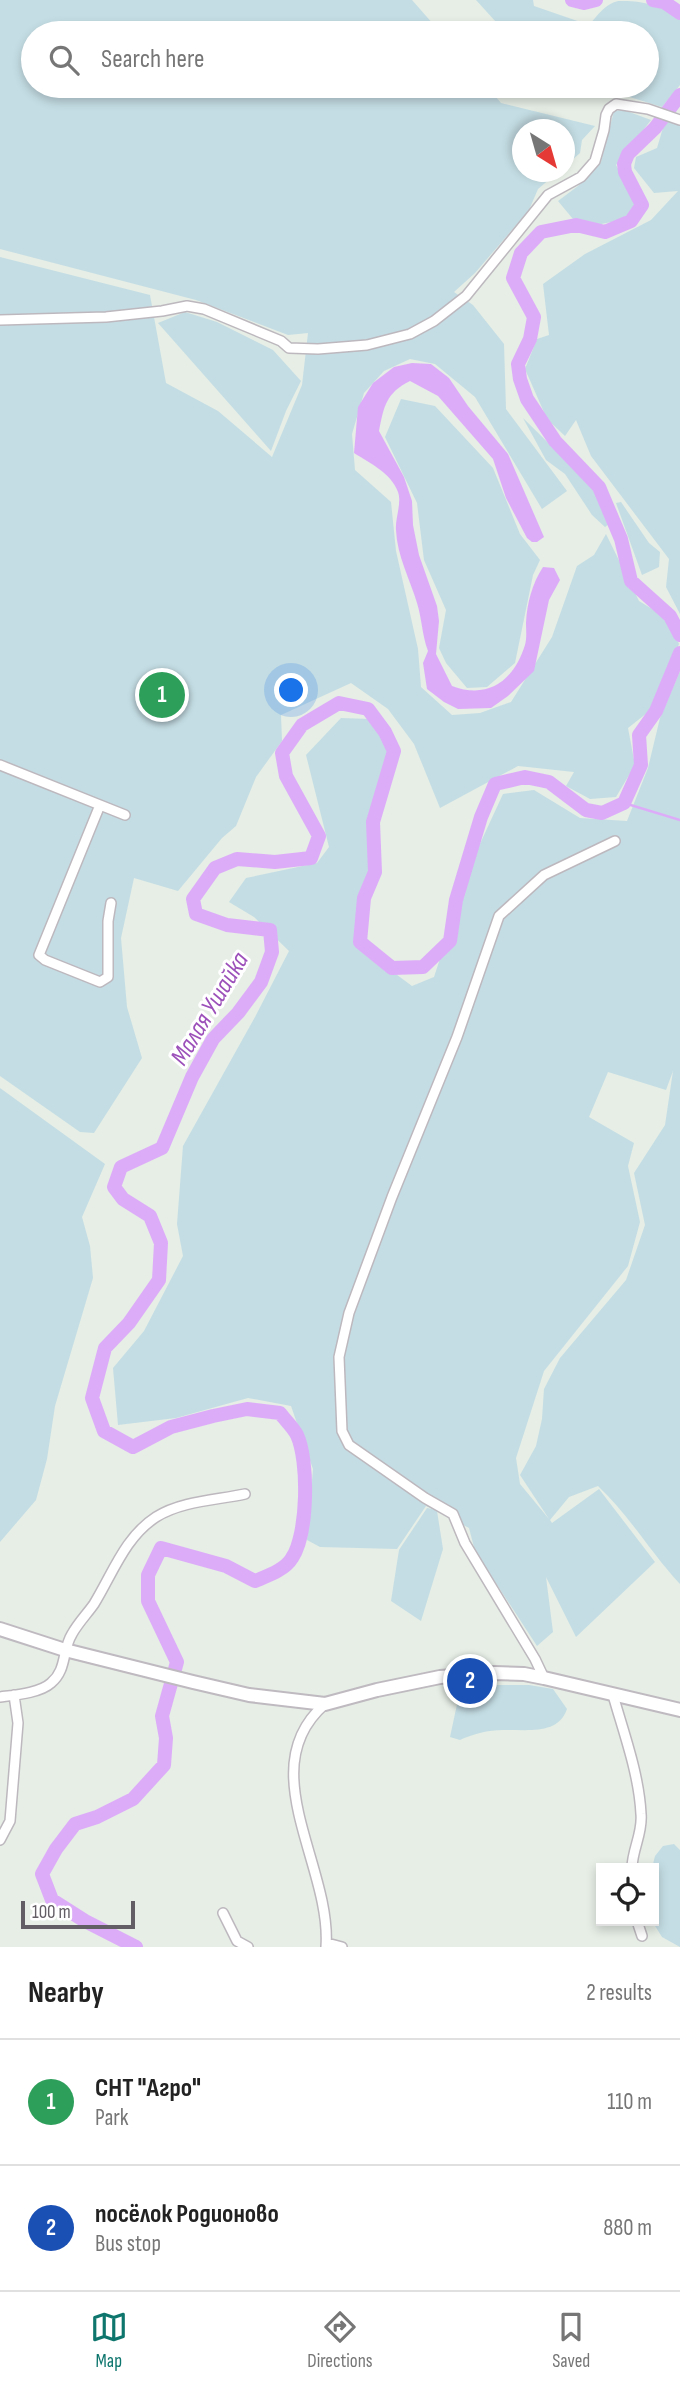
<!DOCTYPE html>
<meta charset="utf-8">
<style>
body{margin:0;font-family:"Sofia Sans Condensed",sans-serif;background:#f2f2f2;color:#222}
.controls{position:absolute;right:21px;bottom:21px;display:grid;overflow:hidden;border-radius:0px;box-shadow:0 4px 10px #0003}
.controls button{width:63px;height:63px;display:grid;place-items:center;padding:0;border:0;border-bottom:2px solid #e0e0e0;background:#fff;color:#222;font:35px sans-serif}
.compass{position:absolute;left:512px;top:119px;width:63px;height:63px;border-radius:50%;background:#fff;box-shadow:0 4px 10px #0003;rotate:143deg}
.scale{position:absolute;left:21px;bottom:18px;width:114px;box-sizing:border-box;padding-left:7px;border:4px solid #635d65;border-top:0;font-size:19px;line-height:24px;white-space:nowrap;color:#635d65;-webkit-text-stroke:5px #fff;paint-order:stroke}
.you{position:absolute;left:292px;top:691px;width:24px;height:24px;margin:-18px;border:5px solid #fff;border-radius:50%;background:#1a73e8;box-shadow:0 0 0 10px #1a73e833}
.badge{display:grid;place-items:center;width:46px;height:46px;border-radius:50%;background:#0f766e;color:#fff;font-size:23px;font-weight:700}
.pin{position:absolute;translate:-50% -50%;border:4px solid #fff;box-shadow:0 2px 7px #0006}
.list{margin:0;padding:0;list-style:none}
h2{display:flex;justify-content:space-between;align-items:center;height:91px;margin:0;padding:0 28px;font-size:30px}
h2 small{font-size:23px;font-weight:400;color:#767676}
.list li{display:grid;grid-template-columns:46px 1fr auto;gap:21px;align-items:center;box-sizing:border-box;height:126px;padding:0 28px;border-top:2px solid #e0e0e0}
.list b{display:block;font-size:26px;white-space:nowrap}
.list p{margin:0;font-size:23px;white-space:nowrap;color:#767676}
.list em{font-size:23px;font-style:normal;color:#767676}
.icon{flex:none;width:38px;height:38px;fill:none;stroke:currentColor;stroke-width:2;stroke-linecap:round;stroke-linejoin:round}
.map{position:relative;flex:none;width:680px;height:1947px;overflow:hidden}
.search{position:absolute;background:#fff;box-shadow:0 4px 10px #0003;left:21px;right:21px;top:21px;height:77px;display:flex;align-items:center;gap:18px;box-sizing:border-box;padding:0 24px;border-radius:38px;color:#767676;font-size:26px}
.sheet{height:343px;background:#fff}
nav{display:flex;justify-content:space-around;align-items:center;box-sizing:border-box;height:98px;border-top:2px solid #e0e0e0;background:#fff;font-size:19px;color:#767676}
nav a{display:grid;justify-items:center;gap:4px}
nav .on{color:#0f766e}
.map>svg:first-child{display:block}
.green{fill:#c4dde4;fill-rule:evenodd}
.water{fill:#ddacf8}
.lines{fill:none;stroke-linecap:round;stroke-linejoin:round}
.stream{stroke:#ddacf8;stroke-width:2.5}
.river{stroke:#ddacf8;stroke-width:14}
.street-casing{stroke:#bdb8be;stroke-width:12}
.secondary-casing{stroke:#bfb9c0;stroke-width:16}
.street{stroke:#fff;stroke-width:9}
.secondary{stroke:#fff;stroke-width:12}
.labels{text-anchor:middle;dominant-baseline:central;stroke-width:6;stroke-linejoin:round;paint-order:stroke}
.water-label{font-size:26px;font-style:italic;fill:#9c50ba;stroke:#fff}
</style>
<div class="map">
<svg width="680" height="1947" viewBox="0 0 680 1947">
<rect width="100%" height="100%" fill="#e6eee6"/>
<path class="green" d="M0,0h412l29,33h-408v53h454l14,17 94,23 -13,14 -2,13 -15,13 -1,-36h-42v42h36l-20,17 -9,21 -54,63 -21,19 19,13 31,39 2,65 61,82 -25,18 -67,-112 -40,-33 -25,-5 -26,12 -20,22 -12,41 3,36 36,32 5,49 22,98 3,38 31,28 28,-2 31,-11 41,-65 25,-71 17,-11 12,-21 33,67 28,17 12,26 -27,65 -24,19 7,37 -19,32 -26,2 -24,-13 8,-14 -56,-6 -78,42 -26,-64 -26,-35 -37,-26 -70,32 1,26 -26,36 -20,49 -14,12 -44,53 -44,-13 -13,60 6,69 15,51 -48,75 -14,-1 -80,-56v-819l150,38 16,88 52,28 54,46 30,-72 6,-52 -20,2 -92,-35 -196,-51z
M476,0h57l1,6 55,19c8,-9 16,-21 29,-24 21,-1 48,4 62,19v65l-18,22 -68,-21h53v-53h-141z
M624,110l27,10 -35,45 22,41 -16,14 -26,5 -23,-6 -15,-18 20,-15 23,-24 13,-51z
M665,121l15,3v490l-14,-27 3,-28 -78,-103 -15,-36 -11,16 -18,-17 -22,-50 12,-30 12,-4 -6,-51 42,-30 66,-34 27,-29 -24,2 -20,-25 2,-11 21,-9z
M185,312l32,10 56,28 28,31 -15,30 -15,40 -113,-128z
M401,399l34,7 58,62 27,66 20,26 -7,15 -18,88 -28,24 -20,1 -21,-25 -7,-15 7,-38 -22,-50 -7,-57 -32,-66z
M523,418l72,71 14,35 -4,3 -13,-12 -27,-41 -19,-14z
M621,502l28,41 11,9 -1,15 -17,8 -26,-72z
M680,671v913c-29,-31 -51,-69 -82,-98l-29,11 -19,23 2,3 47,-34 56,73 -79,75 -30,-60 7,55 -16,14 -62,-95 -6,-23 -32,-17 6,38 -22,72 -30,-20 8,-51 28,-42 5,1 -6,-3 -29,43 -77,-2 -13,-7 6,-71 -22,-63 -43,-8 -72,20 -58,7 -5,-57 31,-37 39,-75 -6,-32 6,-78 72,-129 34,-66 -35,-34 -25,-15 17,-24 71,-15 12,-16 -23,-92 35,-37 29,1 18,30 -9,42 -5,76 -20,76 58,43 22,-9 38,-116 31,-67 31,-4 46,28 47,3 21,-53 12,-50zM673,1071l-8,54 -31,48 11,52 -19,55 -66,78 -16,31 -2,30 -6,27 -16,29 29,44 -29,-35 -4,-26 28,-87 84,-105 12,-44 -12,-56 6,-23 -45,-26 19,-45 58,18z
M0,1088l105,76 -23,53 8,29 3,32 -38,128 -8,53 -11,41 -36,42z
M490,1685h39l24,4 14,20c-9,27 -42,20 -64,21 -15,0 -30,4 -43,10l-10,-3 9,-42 6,-7z
M674,1844l6,6v97l-18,-10 -10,-16v-53l3,-12 8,-10z"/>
<path class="water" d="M412,363l19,1 18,14 19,28 40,48 36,83 -7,5h-5l-5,-4 -21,-40 -13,-39 -55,-63 -28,-15c-24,12 -26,25 -31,50l25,46 8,24 1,24 6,30 18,51 2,15 -3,33 16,32c37,14 62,-6 73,-41 2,-7 1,-15 1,-22 1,-20 6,-39 17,-56l11,1 6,12 -11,20 -15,71 -26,25 -17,12 -33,1 -14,-7 -17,-13 -4,-26 5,-12c-6,-16 -6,-32 -11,-48 -7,-24 -20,-47 -21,-73 -1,-12 6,-27 2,-38 -7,-19 -28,-29 -44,-39l4,-46 15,-24 21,-16z"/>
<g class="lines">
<path class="stream" d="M624,803l56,17"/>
<path class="river" d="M572,0l12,3 12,-3
M653,0l11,2 16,11
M680,95l-25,33 -27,26 -4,10 1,8 17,33 -11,16 -26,11 -29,-7 -35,7 -20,21 -8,25 21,39 -4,22 -12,25 2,15 7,20 28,42 44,46 22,52 10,42 39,35 10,19
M136,1947l-51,-26 -33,-21 -10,-26 14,-25 19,-25 22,-7 36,-18 31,-34 2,-27 -4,-22 15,-54 -29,-61v-26l13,-27 65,18 29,15c12,-5 30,-11 37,-23 16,-24 17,-97 5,-123 -4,-8 -12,-15 -17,-22l-33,-4 -34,7 -42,11 -38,20 -29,-16 -12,-33 13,-50 24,-25 30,-43 2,-37 -11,-27 -27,-17 -9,-12 7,-20 41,-19 30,-71 21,-38 25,-26 23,-31 11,-30 -2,-22 -43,-5 -31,-11 -3,-15 22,-31 22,-9 38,3 36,-4 8,-22 -33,-60 -4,-23 20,-28 37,-22 29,6 17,23 9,19 -21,71 2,50 -11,26 -4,44 32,26 31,-1 27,-26 6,-41 25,-83 14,-33 30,-7 24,5 37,28 16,3 22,-10 17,-38 -2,-30 17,-24 24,-58"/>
<g class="street-casing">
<path id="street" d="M0,320l106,-3 56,-6 25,-5 17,3 77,32 8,7 29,1 49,-4 43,-11 24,-13 32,-25 82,-101 33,-18 14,-16 9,-31 2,-15 3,-6 7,-5 32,5 32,11
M0,765l125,50
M100,805l-61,150 6,5 55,22 8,-5v-56l3,-18
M544,1678l-9,-19 -70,-116 -12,-29 -28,-16 -76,-53 -7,-14 -3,-74 10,-44 43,-116 65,-160 42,-121 45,-41 71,-34
M613,1695c11,39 26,79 28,119 2,19 -9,36 -9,54
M0,1697c15,-2 40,-4 51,-14 16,-13 11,-33 21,-49 6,-11 15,-20 22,-30 19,-31 31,-67 62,-87 25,-16 61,-17 89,-23
M325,1704c-74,64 7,162 1,243
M0,1840l10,-19 8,-98 -4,-28
M223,1913l14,28 11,6
M637,1921l5,15
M327,1943l15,4"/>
</g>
<g class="secondary-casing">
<path id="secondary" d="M0,1629l65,21 128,32 56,13 76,9 52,-14 63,-13 54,-4 30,1 20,4 136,32"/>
</g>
<use href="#street" class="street"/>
<use href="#secondary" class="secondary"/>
</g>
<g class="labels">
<g class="water-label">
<text transform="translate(210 1009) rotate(-59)">Малая Ушайка</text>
</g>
</g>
</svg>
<div class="controls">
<button><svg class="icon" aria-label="locate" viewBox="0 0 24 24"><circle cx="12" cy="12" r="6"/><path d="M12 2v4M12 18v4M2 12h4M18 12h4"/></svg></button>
</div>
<svg class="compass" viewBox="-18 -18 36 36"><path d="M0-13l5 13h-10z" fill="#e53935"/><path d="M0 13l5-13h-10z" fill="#767676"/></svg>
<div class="scale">100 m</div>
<div class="you"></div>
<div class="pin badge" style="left:162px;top:695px;background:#2e9e5b">1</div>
<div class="pin badge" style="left:470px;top:1681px;background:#1a4fb4">2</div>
<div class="search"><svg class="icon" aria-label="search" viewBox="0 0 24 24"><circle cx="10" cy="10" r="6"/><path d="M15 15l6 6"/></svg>Search here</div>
</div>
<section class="sheet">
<h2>Nearby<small>2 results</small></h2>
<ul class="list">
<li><span class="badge" style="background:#2e9e5b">1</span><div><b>СНТ &quot;Агро&quot;</b><p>Park</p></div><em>110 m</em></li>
<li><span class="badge" style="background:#1a4fb4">2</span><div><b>посёлок Родионово</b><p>Bus stop</p></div><em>880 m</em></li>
</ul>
</section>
<nav>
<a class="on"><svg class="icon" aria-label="map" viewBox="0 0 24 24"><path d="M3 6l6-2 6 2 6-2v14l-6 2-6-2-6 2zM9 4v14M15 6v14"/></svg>Map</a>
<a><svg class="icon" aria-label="directions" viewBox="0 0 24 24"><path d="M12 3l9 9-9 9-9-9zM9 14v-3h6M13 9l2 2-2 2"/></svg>Directions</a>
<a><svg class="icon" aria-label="saved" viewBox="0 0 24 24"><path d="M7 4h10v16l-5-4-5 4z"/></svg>Saved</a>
</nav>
